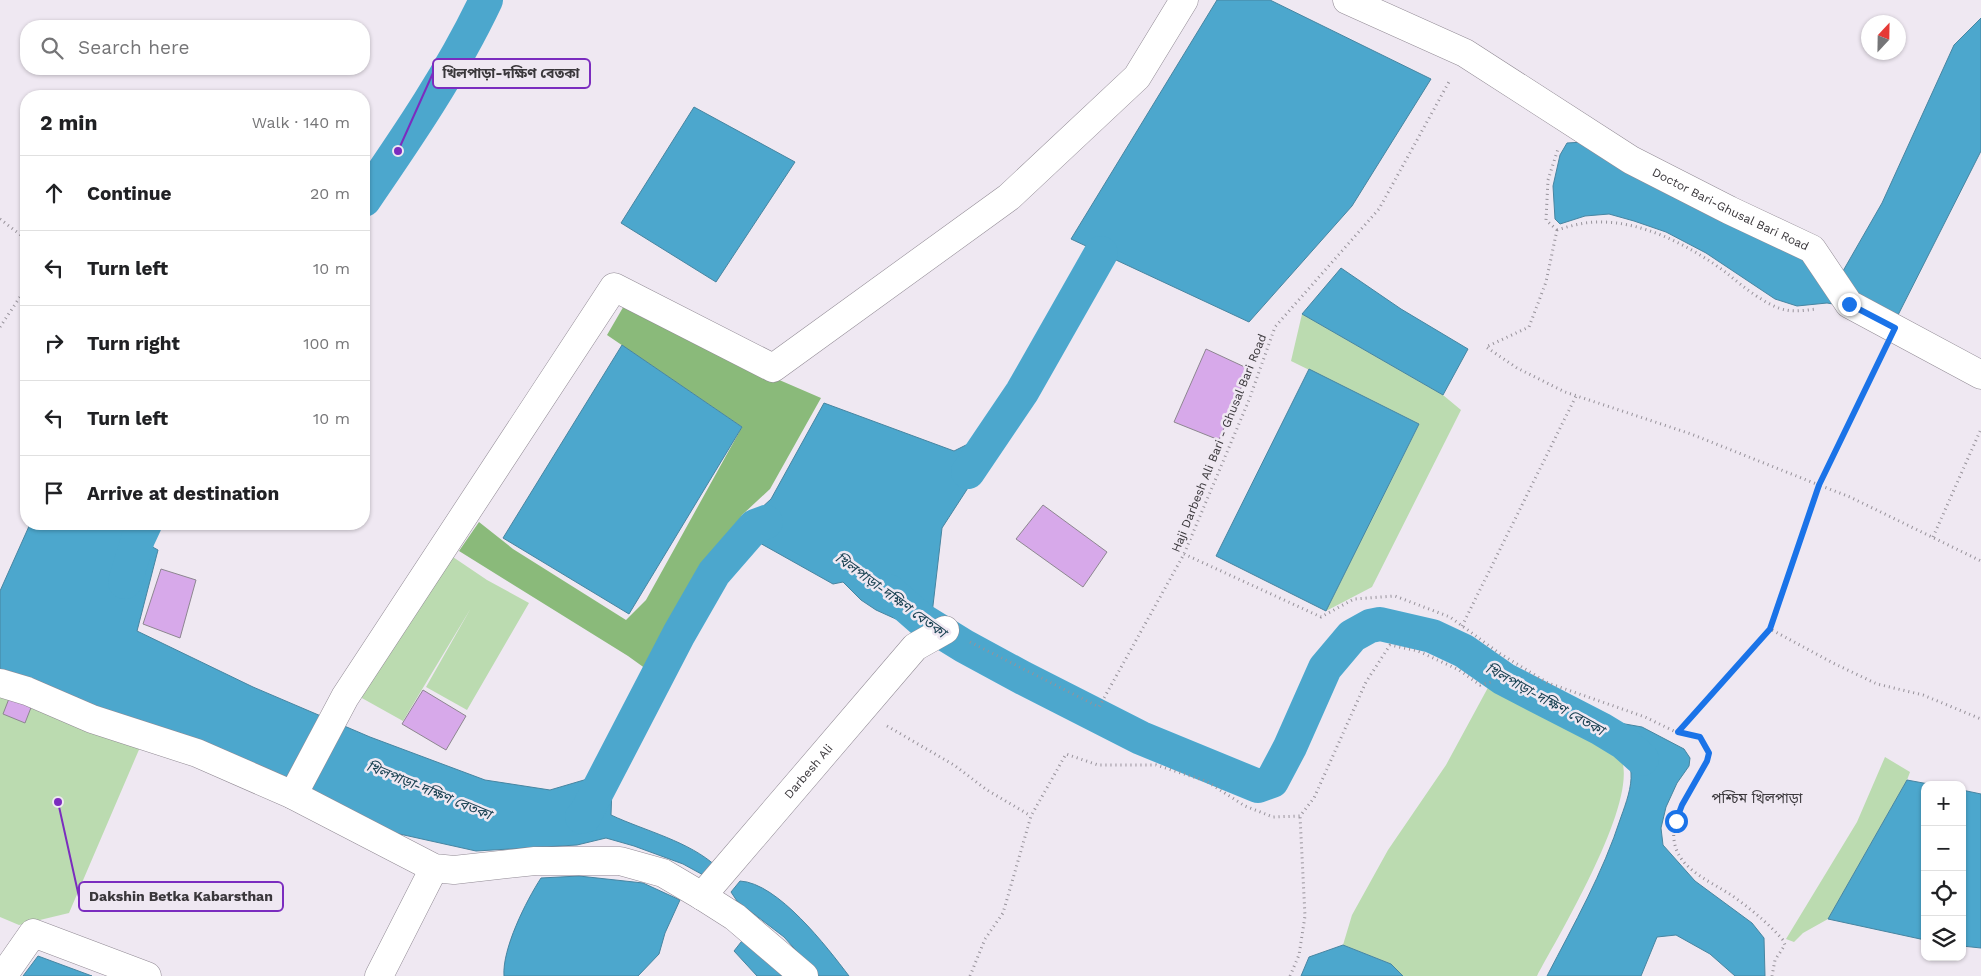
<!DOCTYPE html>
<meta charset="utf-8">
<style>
body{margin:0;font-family:"Work Sans","Noto Sans Bengali",sans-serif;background:#f2f2f2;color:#202124}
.controls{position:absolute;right:15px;bottom:15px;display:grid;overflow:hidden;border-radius:10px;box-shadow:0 1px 4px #0004}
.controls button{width:45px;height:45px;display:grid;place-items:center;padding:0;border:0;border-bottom:1px solid #e0e0e0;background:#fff;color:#202124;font:25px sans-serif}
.compass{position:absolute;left:1861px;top:15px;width:45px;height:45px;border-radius:50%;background:#fff;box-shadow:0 1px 4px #0004;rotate:22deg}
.stop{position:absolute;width:15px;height:15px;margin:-11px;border:4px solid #1a73e8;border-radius:50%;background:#fff}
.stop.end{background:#1a73e8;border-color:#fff;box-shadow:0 1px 5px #0008}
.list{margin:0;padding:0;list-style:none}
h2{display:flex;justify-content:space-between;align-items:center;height:65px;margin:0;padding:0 20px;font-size:21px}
h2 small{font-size:16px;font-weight:400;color:#757577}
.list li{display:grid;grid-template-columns:32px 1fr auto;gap:15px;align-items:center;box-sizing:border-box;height:75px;padding:0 20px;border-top:1px solid #e0e0e0}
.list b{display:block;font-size:19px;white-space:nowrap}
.list em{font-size:16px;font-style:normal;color:#757577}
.icon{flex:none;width:28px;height:28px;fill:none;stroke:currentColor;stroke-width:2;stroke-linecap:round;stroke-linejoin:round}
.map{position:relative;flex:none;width:1981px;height:976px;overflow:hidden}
.search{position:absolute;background:#fff;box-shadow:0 1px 4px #0004;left:20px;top:20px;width:350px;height:55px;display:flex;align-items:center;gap:12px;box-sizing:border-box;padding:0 18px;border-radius:20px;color:#757577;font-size:19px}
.panel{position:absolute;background:#fff;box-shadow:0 1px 4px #0004;left:20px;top:90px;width:350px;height:440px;border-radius:20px}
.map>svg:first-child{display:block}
.green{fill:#bbdbb0}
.forest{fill:#8aba7a}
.water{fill:#4ca7cd;stroke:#4785a1}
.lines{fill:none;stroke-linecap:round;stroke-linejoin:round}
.canal{stroke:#4ca7cd;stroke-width:34}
.building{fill:#d7a9ea;stroke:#8d8690}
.minor-casing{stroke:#918a94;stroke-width:29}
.path{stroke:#97929a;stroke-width:3;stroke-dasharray:1 4;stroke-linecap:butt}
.minor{stroke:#fff;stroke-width:28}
.route{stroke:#1a73e8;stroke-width:6}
.labels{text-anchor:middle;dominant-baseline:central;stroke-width:5;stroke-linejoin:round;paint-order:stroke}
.street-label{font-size:12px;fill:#3a373b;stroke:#efe8f2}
.water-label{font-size:14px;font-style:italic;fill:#194152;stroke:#efe8f2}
.neighbourhood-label{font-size:14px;fill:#3a373b;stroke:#efe8f2}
.leader{fill:none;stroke:#7b2cbf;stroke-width:2}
.callout-dot{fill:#7b2cbf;stroke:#efe8f2;stroke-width:2}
.callout{fill:#efe8f2;stroke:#7b2cbf;stroke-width:2}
.callout-label{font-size:14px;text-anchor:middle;font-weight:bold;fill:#3a373b}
</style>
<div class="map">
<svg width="1981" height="976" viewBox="0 0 1981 976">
<rect width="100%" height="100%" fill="#efe8f2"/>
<path class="green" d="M1302,314l141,81 18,15 -89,177 -46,24 93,-187 -128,-63z
M450,555l37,25 42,23 -62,107 -41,-23 45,-79 -68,113 -43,-24z
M1491,682c38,17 78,30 111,57 6,4 12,9 17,15 26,39 -61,182 -82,222h-134l-12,-12 -48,-19 9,-30 36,-65 58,-85z
M0,694l141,51 -72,168 -50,12 -19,-8z
M1885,757l25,15 -3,8 -79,139 -25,14 -9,9 -8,-3 71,-117z"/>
<path class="forest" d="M625,304l152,75 44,19 -51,91 -28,26 -78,132 -11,27 -25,-18 -169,-105 20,-29 34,27 113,71 20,-20 96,-173 -135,-92z"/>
<path class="water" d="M1217,0h53l161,79 -79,127 -103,116 -178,-83z
M1981,18v133l-85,168 -41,-27 -12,-21 39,-68 72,-158z
M694,107l101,55 -79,120 -95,-59z
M1584,142l225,119 30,44 -12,-2 -30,3 -22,-7 -69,-46 -40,-21 -32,-11 -25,-7 -24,2 -25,8 -5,-5 -2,-33 7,-31 7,-12z
M1341,268l60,41 67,40 -25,46 -141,-81z
M622,345l120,82 -113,187 -126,-76z
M1309,369l110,55 -93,187 -110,-55z
M824,403l130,48 36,-18 9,7 -57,88 -10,86 -14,15 -42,-19 -15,-10 -18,-18 -10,2 -75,-42 -10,3 -11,9 -7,-5 28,-38 13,-12z
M30,524h106l2,15 20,11 -21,81 116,56 117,50 115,43 65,10 51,-15 11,12 -1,28c34,16 78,26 106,52l-12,9 -22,-12 -49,-18 -28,-8 -29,7 -101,6 -81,-18 -395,-156v-86z
M1597,719l45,8 42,22 6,9 -1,8 -12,17 -11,24 -5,21 2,17 32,36 57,42 12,15 1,38h-30l-25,-22 -34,-19 -19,2 -16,39h-94c27,-52 56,-103 74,-159 5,-14 11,-30 10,-44 -1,-19 -21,-39 -36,-48z
M1907,780l27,5h-9v155l-97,-21z
M1962,790l19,4v154l-19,-2z
M579,876l64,7 37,17 -15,33 -6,21 -21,22h-134c-2,-27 22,-75 37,-98z
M740,881c38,2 87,66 109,95h-30l-35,-39 -47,-36 -6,-9z
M745,937l38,39h-26l-23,-25z
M1343,945l48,19 12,12h-102l8,-19z
M38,956l54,20h-69z"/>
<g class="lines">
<path class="canal" d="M364,200c44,-64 89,-130 122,-200
M968,472l54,-80 79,-139
M125,582l13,-43 7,-15
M889,591l33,29 42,26 59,32 118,60 117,48 14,-5 18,-34 35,-79 27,-32 18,-10 10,-2 52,12 32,15 40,28 97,50 23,14 18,16
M582,817h2l95,-183 35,-61 41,-47 11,-4"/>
</g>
<path class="building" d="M1206,349l43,20 -30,71 -45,-18z
M1043,505l64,47 -24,35 -67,-48z
M161,569l35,11 -16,58 -37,-14z
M423,690l43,26 -20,34 -44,-26z
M10,696l22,9 -7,18 -22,-9z"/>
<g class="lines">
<g class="minor-casing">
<g id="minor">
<path id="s1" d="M1347,0l118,53 166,107 98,50 83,39 37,55 132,71"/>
<path d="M0,683l27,8 65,28 105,34 96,42 141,73 20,2 81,-9h85l43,12 39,23 33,21 69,59"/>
<path d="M293,795l52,-98 269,-410 159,81 236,-171 128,-120 47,-77"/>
<path id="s2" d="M702,896l213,-249 30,-17"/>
<path d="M3,976l30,-43 114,43"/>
<path d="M379,976l55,-108"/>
</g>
</g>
<path class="path" d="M0,219l26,20
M1557,230l-11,52 -17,45 -43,20 31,21 48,24 126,42 128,51 -49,144 63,34 44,21 46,11 58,24
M1557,230c13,-4 27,-8 41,-8 46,-1 94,25 130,52 14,12 40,33 58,36 10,2 21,0 31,-1
M1557,230l-11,-10 2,-40 10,-31
M0,327l26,-39
M1881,356l-62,129 31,12 131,64
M1933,537l48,-108
M1184,554l137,63 33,-18 41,-3 55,21 49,36 49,30 97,34 33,16 92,-104
M1462,626l114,-230
M970,642l129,65 85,-153 65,-154 26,-73 104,-118 71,-129
M887,726l67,39 33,25 44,26
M1679,733l21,4 9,16c-6,24 -28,44 -34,69 -9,44 30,55 59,75 18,13 34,26 49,43l2,5 -10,15 -3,16
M970,976l15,-37 18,-26 28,-97 35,-62 32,11h58l50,16 39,25 28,11 27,-1 14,-18 52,-116 24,-37 28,6 41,19 21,15 11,-3
M1290,976l9,-21 6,-39 -5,-100"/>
<use href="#minor" class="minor"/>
</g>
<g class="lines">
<path class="route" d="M1676,821l6,-16 25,-44 2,-8 -9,-16 -22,-5 92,-103 49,-144 76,-157 -46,-24"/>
</g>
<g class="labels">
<g class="street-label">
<text stroke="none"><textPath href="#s1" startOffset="438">Doctor Bari-Ghusal Bari Road</textPath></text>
<text transform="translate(1219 443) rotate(-68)">Haji Darbesh Ali Bari - Ghusal Bari Road</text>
<text stroke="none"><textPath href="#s2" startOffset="164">Darbesh Ali</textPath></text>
</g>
<g class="water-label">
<text transform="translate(891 595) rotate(36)">খিলপাড়া-দক্ষিণ বেতকা</text>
<text transform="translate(1545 699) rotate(29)">খিলপাড়া-দক্ষিণ বেতকা</text>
<text transform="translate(429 790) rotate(22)">খিলপাড়া-দক্ষিণ বেতকা</text>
</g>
<g class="neighbourhood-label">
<text x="1757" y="798">পশ্চিম খিলপাড়া</text>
</g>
</g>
<path class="leader" d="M398 151L433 73M58 802L79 897"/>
<g class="callout-dot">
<circle cx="398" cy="151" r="5"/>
<circle cx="58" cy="802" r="5"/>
</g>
<g class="callout">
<rect x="433" y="59" width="157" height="29" rx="5"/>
<rect x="79" y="882" width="204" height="29" rx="5"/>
</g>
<g class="callout-label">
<text x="511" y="78">খিলপাড়া-দক্ষিণ বেতকা</text>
<text x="181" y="901">Dakshin Betka Kabarsthan</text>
</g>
</svg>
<div class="controls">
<button>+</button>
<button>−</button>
<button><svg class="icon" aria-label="locate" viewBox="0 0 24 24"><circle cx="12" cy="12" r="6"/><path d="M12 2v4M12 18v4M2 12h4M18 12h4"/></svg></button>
<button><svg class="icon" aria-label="layers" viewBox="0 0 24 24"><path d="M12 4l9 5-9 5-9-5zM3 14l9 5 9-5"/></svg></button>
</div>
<svg class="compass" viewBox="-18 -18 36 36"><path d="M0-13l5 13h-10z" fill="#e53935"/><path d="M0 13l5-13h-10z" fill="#757577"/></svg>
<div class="stop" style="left:1676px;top:821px"></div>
<div class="stop end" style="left:1849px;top:304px"></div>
<div class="search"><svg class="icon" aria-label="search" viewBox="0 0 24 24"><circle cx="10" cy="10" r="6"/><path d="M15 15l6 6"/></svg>Search here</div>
<section class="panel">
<h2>2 min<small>Walk · 140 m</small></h2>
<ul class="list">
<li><svg class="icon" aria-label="ahead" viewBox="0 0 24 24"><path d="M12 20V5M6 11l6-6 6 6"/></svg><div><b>Continue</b></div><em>20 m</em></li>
<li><svg class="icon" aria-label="left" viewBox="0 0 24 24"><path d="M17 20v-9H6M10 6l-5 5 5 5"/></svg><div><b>Turn left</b></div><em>10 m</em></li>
<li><svg class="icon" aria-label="right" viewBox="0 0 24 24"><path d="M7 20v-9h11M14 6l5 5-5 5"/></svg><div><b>Turn right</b></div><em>100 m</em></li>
<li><svg class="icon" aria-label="left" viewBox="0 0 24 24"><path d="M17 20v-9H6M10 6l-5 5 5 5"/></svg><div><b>Turn left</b></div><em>10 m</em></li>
<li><svg class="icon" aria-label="arrive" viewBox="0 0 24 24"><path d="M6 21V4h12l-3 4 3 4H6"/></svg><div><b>Arrive at destination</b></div></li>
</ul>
</section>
</div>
